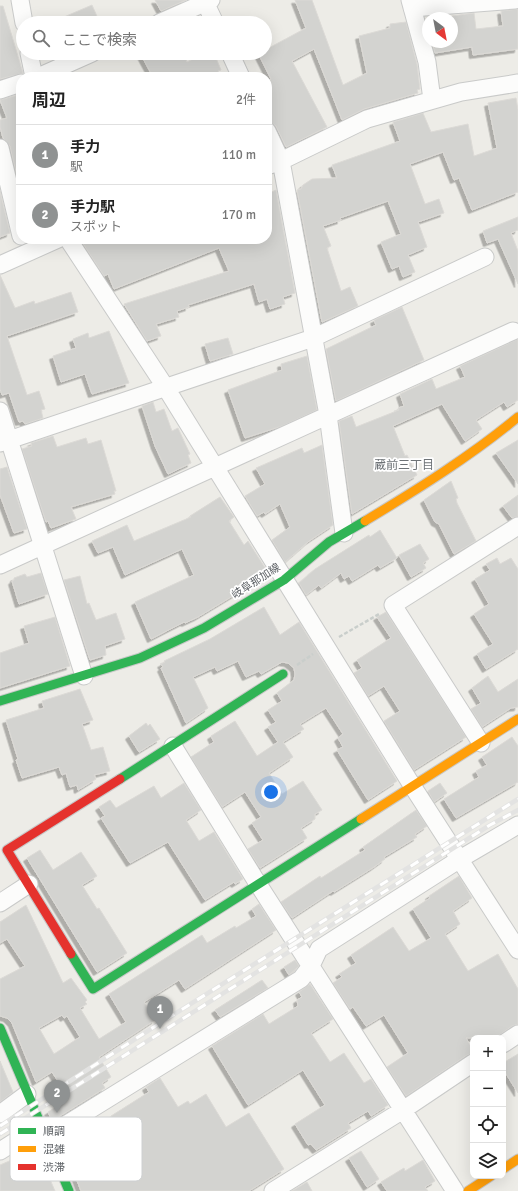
<!DOCTYPE html>
<html lang="ja">
<meta charset="utf-8">
<style>
body{margin:0;font-family:Signika,"Noto Sans JP",sans-serif;background:#f2f2f2;color:#222}
.controls{position:absolute;right:12px;bottom:12px;display:grid;overflow:hidden;border-radius:8px;box-shadow:0 4px 16px #0002}
.controls button{width:36px;height:36px;display:grid;place-items:center;padding:0;border:0;border-bottom:1px solid #e0e0e0;background:#fff;color:#222;font:20px sans-serif}
.compass{position:absolute;left:422px;top:12px;width:36px;height:36px;border-radius:50%;background:#fff;box-shadow:0 4px 16px #0002;rotate:148deg}
.you{position:absolute;left:271px;top:792px;width:14px;height:14px;margin:-10px;border:3px solid #fff;border-radius:50%;background:#1a73e8;box-shadow:0 0 0 6px #1a73e833}
.badge{display:grid;place-items:center;width:26px;height:26px;border-radius:50%;background:#8f9292;color:#fff;font-size:13px;font-weight:700}
.pin{position:absolute;translate:-50% -33px;filter:drop-shadow(0 1px 2px #0008)}
.pin::after{content:'';position:absolute;top:21px;width:14px;height:12px;background:inherit;clip-path:polygon(0 0,100% 0,50% 100%)}
.list{margin:0;padding:0;list-style:none}
h2{display:flex;justify-content:space-between;align-items:center;height:52px;margin:0;padding:0 16px;font-size:17px}
h2 small{font-size:13px;font-weight:400;color:#767676}
.list li{display:grid;grid-template-columns:26px 1fr auto;gap:12px;align-items:center;box-sizing:border-box;height:60px;padding:0 16px;border-top:1px solid #e0e0e0}
.list b{display:block;font-size:15px;white-space:nowrap}
.list p{margin:0;font-size:13px;white-space:nowrap;color:#767676}
.list em{font-size:13px;font-style:normal;color:#767676}
.icon{flex:none;width:22px;height:22px;fill:none;stroke:currentColor;stroke-width:2;stroke-linecap:round;stroke-linejoin:round}
.map{position:relative;flex:none;width:518px;height:1191px;overflow:hidden}
.search{position:absolute;background:#fff;box-shadow:0 4px 16px #0002;left:16px;top:16px;width:256px;height:44px;display:flex;align-items:center;gap:10px;box-sizing:border-box;padding:0 14px;border-radius:22px;color:#767676;font-size:15px}
.panel{position:absolute;background:#fff;box-shadow:0 4px 16px #0002;left:16px;top:72px;width:256px;height:172px;border-radius:16px}
.map>svg:first-child{display:block}
.building{fill:#d3d3d0;stroke:#dcdad6;fill-rule:evenodd;filter:url(#shadow)}
.lines{fill:none;stroke-linecap:round;stroke-linejoin:round}
.street-casing{stroke:#c9cac9;stroke-width:19}
.fast-casing{stroke:#c8c8c8;stroke-width:11}
.slow-casing{stroke:#c8c8c8;stroke-width:11}
.jam-casing{stroke:#c8c8c8;stroke-width:11}
.path{stroke:#c9cecb;stroke-width:2.5;stroke-dasharray:4 2;stroke-linecap:butt}
.street{stroke:#fcfcfb;stroke-width:17}
.fast{stroke:#30b455;stroke-width:9}
.slow{stroke:#ff9f0a;stroke-width:9}
.jam{stroke:#e5322d;stroke-width:9}
.rail-casing{stroke:#e3e3e2;stroke-width:4.5}
.rail{stroke:#fff;stroke-width:3;stroke-dasharray:9;stroke-linecap:butt}
.labels{text-anchor:middle;dominant-baseline:central;stroke-width:3.5;stroke-linejoin:round;paint-order:stroke}
.street-label{font-size:11px;fill:#5d6165;stroke:#fff}
.neighbourhood-label{font-size:12px;fill:#6e7377;stroke:#fff}
.key{fill:#fff;stroke:#ced0d1;stroke-width:1}
.key-label{font-size:11px;fill:#5d6165}
</style>
<div class="map">
<svg width="518" height="1191" viewBox="0 0 518 1191">
<defs>
<filter id="shadow"><feDropShadow dx="-3.5" dy="3.5" stdDeviation="0" flood-color="#0004"/></filter>
</defs>
<rect width="100%" height="100%" fill="#edece7"/>
<path class="building" d="M155,0h31l-25,11z
M295,0h17l31,85 24,-12 -8,-37 31,-8v-4l16,-2 11,42 3,25 -3,1 1,3 -54,16 -22,11 -28,-71 -22,12 35,66 -41,20 -10,-21 -4,-3 -5,-2v-39l4,-3 -13,-26h7v-3l41,-22z
M92,5l8,18h-50z
M0,6h3l20,67 -23,6z
M518,9v40l-45,6 -1,-8 -37,6 -3,-11h20v-26l22,-3 2,16 27,-3 -2,-15z
M140,53h43l4,9 18,-9h9l7,17 -3,1 2,6h-67z
M21,94v99l-11,-47 -7,-8 -3,-11v-7l7,-2 -7,-18z
M516,98l2,12v82l-46,18 -13,-32 -5,2 -11,-28 -33,12 15,40 14,-5 5,14 -26,9 9,25 -19,8 7,17 -12,5 -4,-11 -7,3 -11,-27 20,-8 -13,-33 -48,17 1,2 -18,6 8,20 -4,2 14,43 9,-4 8,19 -36,16 -25,-132 4,-1 2,-4 9,-6 25,-1 -5,-13 68,-24 -7,-19 30,-9 8,19 37,-8 6,32 23,-8 -9,-45z
M276,190l19,103 -12,4 2,7 -15,5 -3,-10 -8,3 -5,-18 -66,21 1,2 -12,4 2,6 -23,7 5,12 -14,5 -23,-37 105,-33 -10,-23 -105,41 -6,-15 -4,2 -24,-37h187v-45z
M0,191l10,42 -10,4z
M518,217v13l-7,3 7,18v33l-20,-45 -11,4 -4,-12z
M0,275l15,33 19,-7 1,3 36,-12 7,20 -71,24 20,59 12,-4 6,18 -4,1 2,8 -18,6 -2,-3 -4,1 -10,-29 -7,2 -2,-6z
M402,307l22,53 -88,41 -10,-52 50,-24 -2,-5z
M109,331l20,52 -37,11 -7,-20 -24,8 -8,-26 23,-8 -3,-9 15,-6 1,5z
M228,338l5,16 -23,7 -5,-17z
M518,339v61l-11,7 -3,-5 -28,18 6,9 -17,12 -23,-37 -49,22 12,30 2,-1 10,20 -65,39 -13,-93 13,-5 4,11 43,-17 -1,-2 6,-2 -4,-12 32,-15 4,10 29,-12 -5,-11z
M307,356l10,54 -35,16 -37,12 -17,-48 54,-20 -1,-6z
M153,402l3,10 8,-3 8,22 6,-3 12,26 -2,1 3,8 -23,11 -13,-28 -13,-40z
M53,436l4,11 29,-9 2,6 13,-4 15,51h-2l1,3 -44,13 5,12 -25,9 -3,-7 -2,1 -24,-73 10,-3 -1,-3z
M518,440v44l-22,-31z
M322,445l11,80 -24,16 -24,21 -13,-22 18,-13 -10,-23 -15,10 -1,-2 -7,4 -12,-20 20,-12 -9,-16 46,-20 2,5z
M7,467l20,62 -13,4 -14,-38v-26z
M451,481l7,17 -2,1 1,4 19,38 -22,13 -15,-30 -4,-2 -11,-22z
M518,495v21l-6,2 -9,-12z
M220,497l14,20 -5,4 15,24 4,-4 21,33 -71,43 -13,6 -1,-1 -33,17 -16,-37 59,-27 -12,-26 -57,26 -12,-28 -15,6 -6,-12 35,-16 7,16 57,-24 -1,-1z
M380,530l17,28 -17,10 -2,-3 -26,16 -3,-5 -5,3 -3,-6 -20,15 -2,-3 -13,10 -7,-12 16,-14 54,-34 1,2z
M420,544l9,15 -6,4 3,5 -15,9 -12,-22z
M497,558l3,6 11,-6 7,11v80l-32,20 -9,-15 16,-10 -19,-30 15,-10 -14,-25 15,-9 -4,-6z
M41,573l7,21 -29,10 -7,-23 2,-1v-2l11,-4 2,3z
M80,576l7,28 2,-1 7,17 20,-7 9,26 -20,7 1,9 -16,5 -26,-80z
M264,607l16,28 19,-13 98,159 -29,19 -31,-50 6,-3 -5,-9 5,-4 -17,-26 -26,16 4,5 -21,13 10,15 -24,16 13,21 21,-13 19,29 -7,4v5l-14,9 6,10 -47,30 -12,-19 15,-9 -11,-17 9,-6 -16,-25 -23,15 -31,-50 23,-15 -3,-6 24,-15 22,35 21,-14 -10,-15 8,-5 -8,-12 14,-9 -5,-8 17,-13 1,-6 -1,-6 -6,-5 -6,-1 -21,12 -2,-3 -13,6 -8,-16 -21,10 -2,-4 -22,10 15,31 -22,15 -25,-55 2,-1 -2,-3 4,-2 -1,-1 46,-22z
M386,612l80,125 -52,33 -30,-49 16,-10 -16,-25 -16,10 -14,-23 8,-5 -5,-8 34,-22 -14,-21z
M55,617l15,49 -70,22v-35l29,-10 -5,-17z
M488,676l10,16 20,-13v28l-7,1 -29,19 -11,-18 10,-6 -9,-15z
M80,689l13,31 -11,4 9,26 12,-3 7,24 -16,4 2,4 -18,11 -1,-5 -7,2 -4,-14 -4,2 -3,-8 -37,11 -6,-18 2,-1 -12,-39 38,-12 -2,-7z
M146,723l2,3 2,-2 10,15 -21,13 -10,-16z
M512,737l6,9v36l-62,36 -12,-19 35,-22 -3,-6 11,-6 -5,-8z
M184,783l17,27 -15,10 13,21 15,-9 29,47 -8,5 -1,-2 -29,18 -37,-58 -38,21 -29,-45 4,-2 -6,-9 11,-7 6,8 38,-22 7,12z
M440,783l7,10 -13,9 -6,-11z
M416,810l11,16 -12,8 2,3 -33,20 1,2 -11,8 -40,25 -1,-1 -41,27 -11,-16 39,-26 1,2 44,-28 -2,-3z
M40,850l13,20 28,-18 16,24 -15,9 15,24 2,-1 28,45 -30,19 -70,-114z
M459,876l13,22 -19,13 7,13 -15,10 23,37 30,-17 20,35v35l-6,2 -17,12h-29l7,12v3l-6,2 -61,41 -19,-29 21,-14 -24,-38 -18,11 -13,-19 -3,2 -17,-26 9,-6 -3,-3 17,-11 -5,-8 42,-28 16,24 22,-13 -18,-29 17,-11 -1,-2z
M259,904l17,26 -91,59 -6,-9 -35,22 11,18 -56,37 12,20 -9,6 3,5 -53,33 -4,-9 17,-11 -3,-3 5,-3 -15,-23 -16,10 -24,-59 -5,-5 -7,-2v-37l25,-13 -18,-27 -7,4v-21l26,-17 37,78 8,-5 16,22 -2,2 2,2 -7,4 19,31 27,-17 -17,-28 93,-59 5,8 28,-17 1,2 20,-12 -4,-7zM62,1015l2,3 3,-2 13,21 -26,17 -15,-26z
M295,960l4,6 -10,9 -5,-8z
M262,980l6,8 -48,29 -5,-7z
M310,984l23,35 -22,14 19,29 14,-9 20,30 7,-4 17,26 -17,11 -3,-5 -20,12 3,5 -35,22 -5,-6 -3,1 -13,-21 30,-19 -22,-35 -55,35 -36,-59 51,-32 6,10 29,-18 -1,-6 5,-3 -3,-5z
M518,1054v39l-15,-24v-6z
M0,1061l13,31 -13,10z
M160,1078l18,29 10,-6 2,3 16,-10 20,33 23,-14 35,56 -35,22h-168l-16,-42 2,-1 -1,-2 46,-28 -1,-2 38,-24 -3,-5z
M361,1151l18,28 -12,8 -18,-29z
M14,1159l3,7 15,-7 3,5 7,-3 13,30h-55v-26z
M423,1160l12,21 -10,6 3,4h-41l-6,-9 23,-14 1,3z
M307,1182l5,9h-20z"/>
<g class="lines">
<g class="street-casing">
<path id="street" d="M20,0l4,23
M204,0l11,23
M410,0l17,62 5,38
M412,8l103,-8
M159,23l52,-23
M29,53l5,24
M230,53l11,24
M38,77l54,-24
M0,90l21,-7
M267,131l14,30 47,254 16,118
M0,148l21,88
M267,166l14,-5 86,-42 94,-27 57,-9
M68,239l98,149 247,399 105,163
M0,265l58,-26
M0,411l84,265
M0,443l313,-105 172,-81
M0,565l513,-234
M481,743l-88,-138 125,-79
M173,746l85,138 197,307
M0,903l29,-19
M503,1044l15,-10
M0,1114l27,-20
M46,1137l255,-158 10,-13 8,-17 141,-90 58,-34
M0,1151l41,-26
M273,1191l130,-81 70,-47"/>
</g>
<g class="fast-casing">
<path id="fast" d="M0,701l140,-43 64,-30 80,-48 45,-38 36,-21
M120,779l163,-105
M71,954l22,35 268,-170
M0,1028l69,163"/>
</g>
<g class="slow-casing">
<path id="slow" d="M365,521c53,-32 106,-65 153,-104
M361,819l157,-100
M503,1169l15,-10
M468,1191l23,-15"/>
</g>
<g class="jam-casing">
<path id="jam" d="M71,954l-64,-104 113,-71"/>
</g>
<path class="path" d="M339,637l40,-23
M297,665l16,-11"/>
<use href="#street" class="street"/>
<use href="#fast" class="fast"/>
<use href="#slow" class="slow"/>
<use href="#jam" class="jam"/>
<g class="rail-casing">
<path id="rail" d="M0,1126l157,-101 361,-226
M0,1134l490,-309 28,-15"/>
</g>
<use href="#rail" class="rail"/>
</g>
<g class="labels">
<g class="street-label">
<text transform="translate(256 581) rotate(-33)">岐阜那加線</text>
</g>
<g class="neighbourhood-label">
<text x="404" y="465">蔵前三丁目</text>
</g>
</g>
<rect x="10" y="1117" width="132" height="64" rx="6" class="key"/>
<rect x="18" y="1128" width="18" height="6" fill="#30b455"/>
<rect x="18" y="1146" width="18" height="6" fill="#ff9f0a"/>
<rect x="18" y="1164" width="18" height="6" fill="#e5322d"/>
<g class="key-label">
<text x="43" y="1135">順調</text>
<text x="43" y="1153">混雑</text>
<text x="43" y="1171">渋滞</text>
</g>
</svg>
<div class="controls">
<button>+</button>
<button>−</button>
<button><svg class="icon" aria-label="locate" viewBox="0 0 24 24"><circle cx="12" cy="12" r="6"/><path d="M12 2v4M12 18v4M2 12h4M18 12h4"/></svg></button>
<button><svg class="icon" aria-label="layers" viewBox="0 0 24 24"><path d="M12 4l9 5-9 5-9-5zM3 14l9 5 9-5"/></svg></button>
</div>
<svg class="compass" viewBox="-18 -18 36 36"><path d="M0-13l5 13h-10z" fill="#e53935"/><path d="M0 13l5-13h-10z" fill="#767676"/></svg>
<div class="you"></div>
<div class="pin badge" style="left:160px;top:1029px">1</div>
<div class="pin badge" style="left:57px;top:1113px">2</div>
<div class="search"><svg class="icon" aria-label="search" viewBox="0 0 24 24"><circle cx="10" cy="10" r="6"/><path d="M15 15l6 6"/></svg>ここで検索</div>
<section class="panel">
<h2>周辺<small>2件</small></h2>
<ul class="list">
<li><span class="badge">1</span><div><b>手力</b><p>駅</p></div><em>110 m</em></li>
<li><span class="badge">2</span><div><b>手力駅</b><p>スポット</p></div><em>170 m</em></li>
</ul>
</section>
</div>
